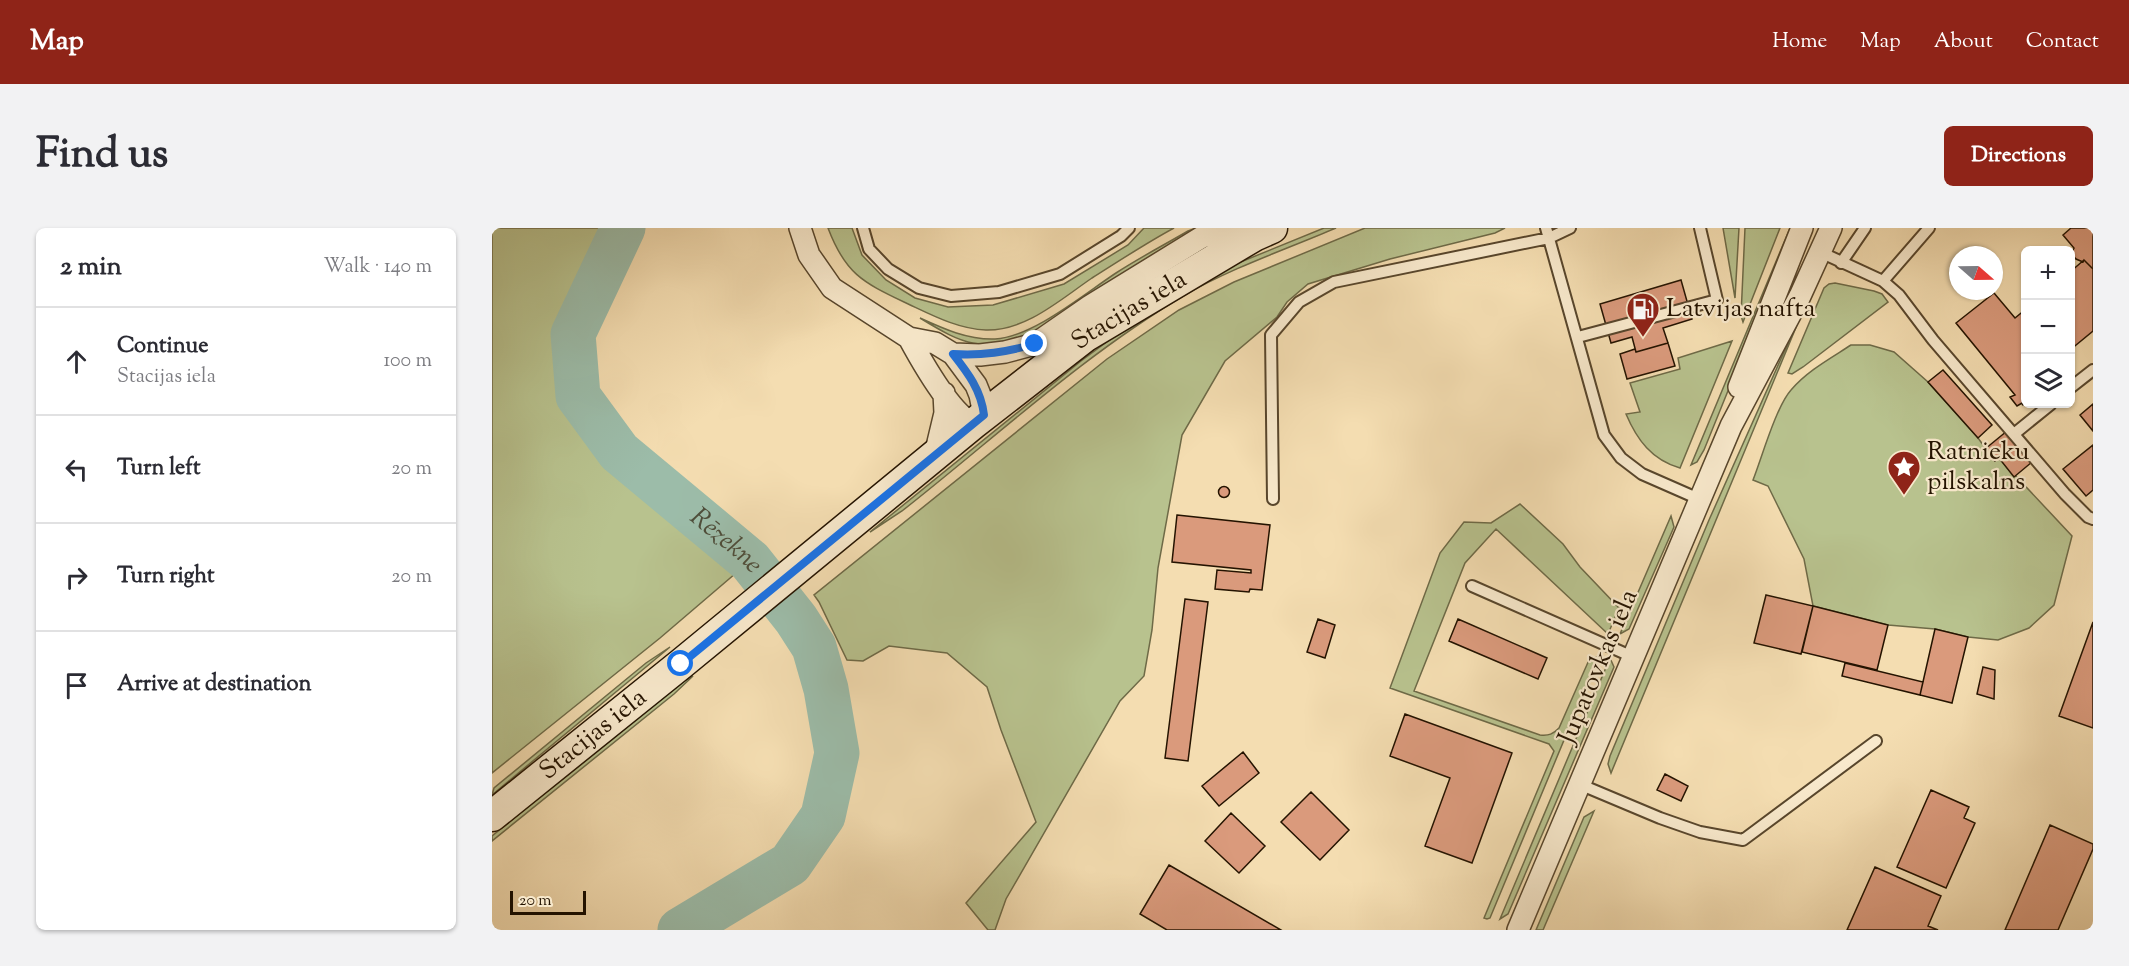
<!DOCTYPE html>
<meta charset="utf-8">
<style>
body{margin:0;font-family:"Sorts Mill Goudy",serif;background:#f2f2f3;color:#2b2b33}
.controls{position:absolute;right:18px;top:18px;display:grid;overflow:hidden;border-radius:9px;box-shadow:0 2px 4px #0004}
.controls button{width:54px;height:54px;display:grid;place-items:center;padding:0;border:0;border-bottom:2px solid #e1e1e2;background:#fff;color:#2b2b33;font:30px sans-serif}
.compass{position:absolute;left:1457px;top:18px;width:54px;height:54px;border-radius:50%;background:#fff;box-shadow:0 2px 4px #0004;rotate:110deg}
.scale{position:absolute;left:18px;bottom:15px;width:76px;box-sizing:border-box;padding-left:6px;border:3px solid #241300;border-top:0;font-size:16px;line-height:21px;white-space:nowrap;color:#241300;-webkit-text-stroke:4px #f8e9cc;paint-order:stroke}
.stop{position:absolute;width:18px;height:18px;margin:-14px;border:4px solid #1a73e8;border-radius:50%;background:#fff}
.stop.end{background:#1a73e8;border-color:#fff;box-shadow:0 2px 6px #0008}
.list{margin:0;padding:0;list-style:none}
h2{display:flex;justify-content:space-between;align-items:center;height:78px;margin:0;padding:0 24px;font-size:26px}
h2 small{font-size:20px;font-weight:400;color:#7c7c81}
.list li{display:grid;grid-template-columns:39px 1fr auto;gap:18px;align-items:center;box-sizing:border-box;height:108px;padding:0 24px;border-top:2px solid #e1e1e2}
.list b{display:block;font-size:22px;white-space:nowrap}
.list p{margin:0;font-size:20px;white-space:nowrap;color:#7c7c81}
.list em{font-size:20px;font-style:normal;color:#7c7c81}
.icon{flex:none;width:33px;height:33px;fill:none;stroke:currentColor;stroke-width:2;stroke-linecap:round;stroke-linejoin:round}
.map{position:relative;flex:none;width:1601px;height:702px;overflow:hidden;border-radius:9px}
header{display:flex;align-items:center;gap:36px;box-sizing:border-box;height:84px;padding:0 30px;background:#8f2418;color:#fff}
header strong{font-size:28px}
nav{display:flex;gap:33px;margin-inline-start:auto;font-size:21px}
.intro{display:flex;align-items:center;justify-content:space-between;box-sizing:border-box;height:144px;padding:0 36px}
h1{margin:0;font-size:42px}
.button{padding:15px 27px;border-radius:9px;background:#8f2418;color:#fff;font-size:21px;font-weight:700}
main{display:flex;gap:36px;padding:0 36px}
aside{flex:1;background:#fff;border-radius:9px;box-shadow:0 2px 4px #0004}
.map>svg:first-child{display:block}
.green{fill:#b8c28e;stroke:#6e6a47;stroke-width:1.5}
.lines{fill:none;stroke-linecap:round;stroke-linejoin:round}
.river{stroke:#9cbca9;stroke-width:45}
.building{fill:#da9a7c;stroke:#241300;stroke-width:1.5}
.service-casing{stroke:#58462c;stroke-width:14}
.minor-casing{stroke:#58462c;stroke-width:24}
.secondary-casing{stroke:#241300;stroke-width:33}
.service{stroke:#f8e9cc;stroke-width:10}
.minor{stroke:#f8e9cc;stroke-width:21}
.secondary{stroke:#f8e9cc;stroke-width:30}
.route{stroke:#1a73e8;stroke-width:8}
.labels{text-anchor:middle;dominant-baseline:central;stroke-width:4.5;stroke-linejoin:round;paint-order:stroke}
.poi-label{font-size:26px;fill:#241300;stroke:#f8e9cc;text-anchor:start}
.street-label{font-size:26px;fill:#241300;stroke:#f8e9cc}
.water-label{font-size:27px;font-style:italic;fill:#4e4e3b;stroke:#f8e9cc}
</style>
<header>
<strong>Map</strong>
<nav><a>Home</a><a>Map</a><a>About</a><a>Contact</a></nav>
</header>
<div class="intro"><h1>Find us</h1><a class="button">Directions</a></div>
<main>
<aside>
<h2>2 min<small>Walk · 140 m</small></h2>
<ul class="list">
<li><svg class="icon" aria-label="ahead" viewBox="0 0 24 24"><path d="M12 20V5M6 11l6-6 6 6"/></svg><div><b>Continue</b><p>Stacijas iela</p></div><em>100 m</em></li>
<li><svg class="icon" aria-label="left" viewBox="0 0 24 24"><path d="M17 20v-9H6M10 6l-5 5 5 5"/></svg><div><b>Turn left</b></div><em>20 m</em></li>
<li><svg class="icon" aria-label="right" viewBox="0 0 24 24"><path d="M7 20v-9h11M14 6l5 5-5 5"/></svg><div><b>Turn right</b></div><em>20 m</em></li>
<li><svg class="icon" aria-label="arrive" viewBox="0 0 24 24"><path d="M6 21V4h12l-3 4 3 4H6"/></svg><div><b>Arrive at destination</b></div></li>
</ul>
</aside>
<div class="map">
<svg width="1601" height="702" viewBox="0 0 1601 702">
<rect width="100%" height="100%" fill="#f4ddb1"/>
<filter id="stains"><feTurbulence type="fractalNoise" baseFrequency=".00333" numOctaves="4"/><feColorMatrix values="0 0 0 0 .2 0 0 0 0 .09 0 0 0 0 .02 0 0 0 .5 -.17"/></filter>
<radialGradient id="worn" r=".72"><stop offset=".6" stop-color="#630" stop-opacity="0"/><stop offset="1" stop-color="#630" stop-opacity=".3"/></radialGradient>
<path class="green" d="M0,0h135l-52,127 33,82 142,124 -90,77 -168,135z
M336,0h24l10,27 24,25 29,18 33,9 45,-2 71,-21 64,-39 16,-17h30c-28,15 -55,33 -82,50 -31,21 -66,53 -106,52 -29,-1 -56,-16 -82,-28 -42,-20 -59,-29 -76,-74z
M704,0h17l-181,106c-50,19 -68,11 -112,-16 24,11 48,22 75,21 38,-2 89,-45 121,-66 23,-15 48,-28 72,-42z
M832,0h12c-49,21 -105,40 -151,67 -102,60 -190,143 -283,216l-32,21 211,-171 50,-37 90,-54z
M873,0h140l-10,5 -105,26 -82,25 -21,18 -10,15 -52,44 -43,74 -24,133 -6,62 -8,46 -24,25 -114,198 -11,31h-7l-22,-27 70,-81 -35,-92 -14,-43 -40,-34 -58,-7 -26,15 -16,-1 -28,-58 -5,-7 293,-236 72,-49 55,-28z
M1231,0h16l-4,70z
M1253,0h35l-37,94 -2,-6z
M1298,0h4l-90,222 -7,12 -6,3z
M1343,55l39,8 8,3 6,8 -85,65 -11,7 -4,-1 36,-85 5,-4z
M1317,68l-198,477 -3,-9 2,-8 99,-236z
M1240,113l-52,127c-28,-8 -43,-28 -54,-54l14,-2 -10,-29 50,-14 -2,-11z
M1359,117h19l24,7 34,30 50,56 17,23 4,-3 73,78 -18,69 -25,23 -31,12 -30,-3 -33,-8 -47,-4 -75,-19 -9,-47 -36,-73 -15,-6c9,-23 23,-73 38,-90 16,-19 40,-32 60,-45z
M1028,276l43,40 17,23 39,41 -11,26 -112,-105 -31,34 -51,128 126,44c9,1 13,-1 19,-7l30,-68 10,-4 -109,262 -3,1 -3,-1 70,-167 -5,-7 -159,-56 50,-135 24,-31 27,1z
M1179,288l3,11 -45,102 -9,5z
M178,419l-178,148 2,-7 152,-125z
M1118,430l4,9 -106,247 -8,5z
M201,448l-19,18 -182,147v-5l190,-154z
M1102,583l-51,119h-7l48,-113z"/>
<g class="lines">
<path class="river" id="s1" d="M131,0l-50,106 5,62 41,56 131,109 46,58 18,28 12,42 11,64 -14,63 -33,48 -110,66"/>
</g>
<path class="building" d="M1579,0h22v41l-9,-9 -1,2 -7,-3 -5,-5 3,-6 -11,-13z
M1592,32l9,9v62l-23,19v-78z
M1189,52l11,39 -29,9 5,15 -32,9 -4,-15 -21,6 -11,-39z
M1502,65l21,25 11,-9v94l-3,2 -1,-2 -5,3 -7,-9 5,-2 -59,-72z
M1176,115l7,23 -48,13 -7,-25 15,-5 1,3z
M1451,142l49,55 -14,13 -50,-56z
M1601,176v27l-13,-16z
M1515,203l25,31 -18,15 -15,-19 -4,3 -10,-12z
M1601,217v45l-7,6 -23,-27z
M726.5 264a5.5 5.5 0 1 1 11 0a5.5 5.5 0 1 1-11 0Z
M685,287l93,10 -8,65 -12,-1 -1,3 -34,-3 2,-19 34,3v-3l-79,-8z
M1274,367l47,11 -12,48 -47,-11z
M693,371l23,3 -20,159 -23,-3z
M1321,378l75,19 -11,45 -75,-18z
M826,391l17,6 -10,33 -18,-6z
M966,391l89,39 -9,21 -89,-38z
M1601,394v106l-34,-12z
M1443,401l33,8 -16,66 -32,-8z
M1353,435l78,19 -3,13 -78,-19z
M1491,439l12,3 -1,29 -17,-5z
M913,486l107,39 -40,110 -47,-17 25,-68 -60,-22z
M751,524l16,21 -40,33 -17,-20z
M1173,546l23,12 -7,15 -24,-11z
M1439,562l38,17 -5,11 11,5 -29,65 -49,-21z
M819,564l38,38 -29,30 -39,-38z
M739,585l34,33 -26,27 -34,-32z
M1558,597l43,19v5l-35,81h-53z
M677,637l112,65h-114l-27,-16z
M1383,639l66,29 -13,30 10,4h-91z"/>
<g class="lines">
<g class="service-casing">
<path id="service" d="M371,0l6,21 19,20 31,19 32,8 48,-4 61,-18 61,-38 8,-8
M1054,0l58,207 17,23 21,16 57,25
M1328,24l63,29 16,14 34,45 132,154 23,23 5,2
M1349,35l24,-35
M1391,53l46,-53
M1086,109l139,-37 -17,-72
M1578,160l23,-18
M1522,206l37,-30
M781,271l-2,-164 28,-33 35,-20 215,-44 21,-10
M980,358l161,71
M1087,556l81,34 40,14 43,8 133,-99"/>
</g>
<g class="minor-casing">
<path id="minor" d="M308,0l9,27 23,33 77,50 26,5 18,11 23,31 4,10 4,20
M417,110c13,24 41,74 64,86
M461,126l27,1 25,-3 30,-8 55,-38 112,-69 21,-5 31,4
M1247,159l63,-159
M443,227l10,-42 -1,-20
M1026,702l213,-504 69,-130 31,-68"/>
</g>
<g class="secondary-casing">
<g id="secondary">
<path id="s2" d="M0,588l189,-152 292,-240 113,-88 168,-100 18,-8"/>
</g>
</g>
<use href="#service" class="service"/>
<use href="#minor" class="minor"/>
<use href="#secondary" class="secondary"/>
</g>
<g class="lines">
<path class="route" d="M189,436l303,-249c-3,-25 -16,-42 -31,-61 29,2 53,-2 82,-10"/>
</g>
<defs>
<g id="fuel-pin" transform="scale(1.725)"><path d="M0 17L-7.5 6A9.5 9.5 0 1 1 7.5 6Z" fill="#8f2418" stroke="#f8e9cc"/><path d="M-5.5-6h7V0h2V4h1.3V-2.5L3-4.5l.8-.8L6-3V5H2.5V1h-1V6h-7ZM-4.2-4.7v3.2H.2V-4.7Z" fill="#fff"/></g>
<g id="sight-pin" transform="scale(1.725)"><path d="M0 17L-7.5 6A9.5 9.5 0 1 1 7.5 6Z" fill="#8f2418" stroke="#f8e9cc"/><path d="M0-6L1.8-2.2L6-1.7L2.9 1.2L3.7 5.4L0 3.3L-3.7 5.4L-2.9 1.2L-6-1.7L-1.8-2.2Z" fill="#fff"/></g>
</defs>
<g fill-rule="evenodd">
<use href="#fuel-pin" x="1151" y="81"/>
<use href="#sight-pin" x="1412" y="239"/>
</g>
<g class="labels">
<g class="poi-label">
<text x="1174" y="81">Latvijas nafta</text>
<text x="1435" y="224">Ratnieku<tspan x="1435" dy="30">pilskalns</tspan></text>
</g>
<g class="street-label">
<text stroke="none"><textPath href="#s2" startOffset="814">Stacijas iela</textPath></text>
<text transform="translate(1107 439) rotate(-67)">Jupatovkas iela</text>
<text stroke="none"><textPath href="#s2" startOffset="130">Stacijas iela</textPath></text>
</g>
<g class="water-label">
<text stroke="none"><textPath href="#s1" startOffset="388">Rēzekne</textPath></text>
</g>
</g>
<rect width="100%" height="100%" filter="url(#stains)"/>
<rect width="100%" height="100%" fill="url(#worn)"/>
</svg>
<div class="controls">
<button>+</button>
<button>−</button>
<button><svg class="icon" aria-label="layers" viewBox="0 0 24 24"><path d="M12 4l9 5-9 5-9-5zM3 14l9 5 9-5"/></svg></button>
</div>
<svg class="compass" viewBox="-18 -18 36 36"><path d="M0-13l5 13h-10z" fill="#e53935"/><path d="M0 13l5-13h-10z" fill="#7c7c81"/></svg>
<div class="scale">20 m</div>
<div class="stop" style="left:189px;top:436px"></div>
<div class="stop end" style="left:543px;top:116px"></div>
</div>
</main>
